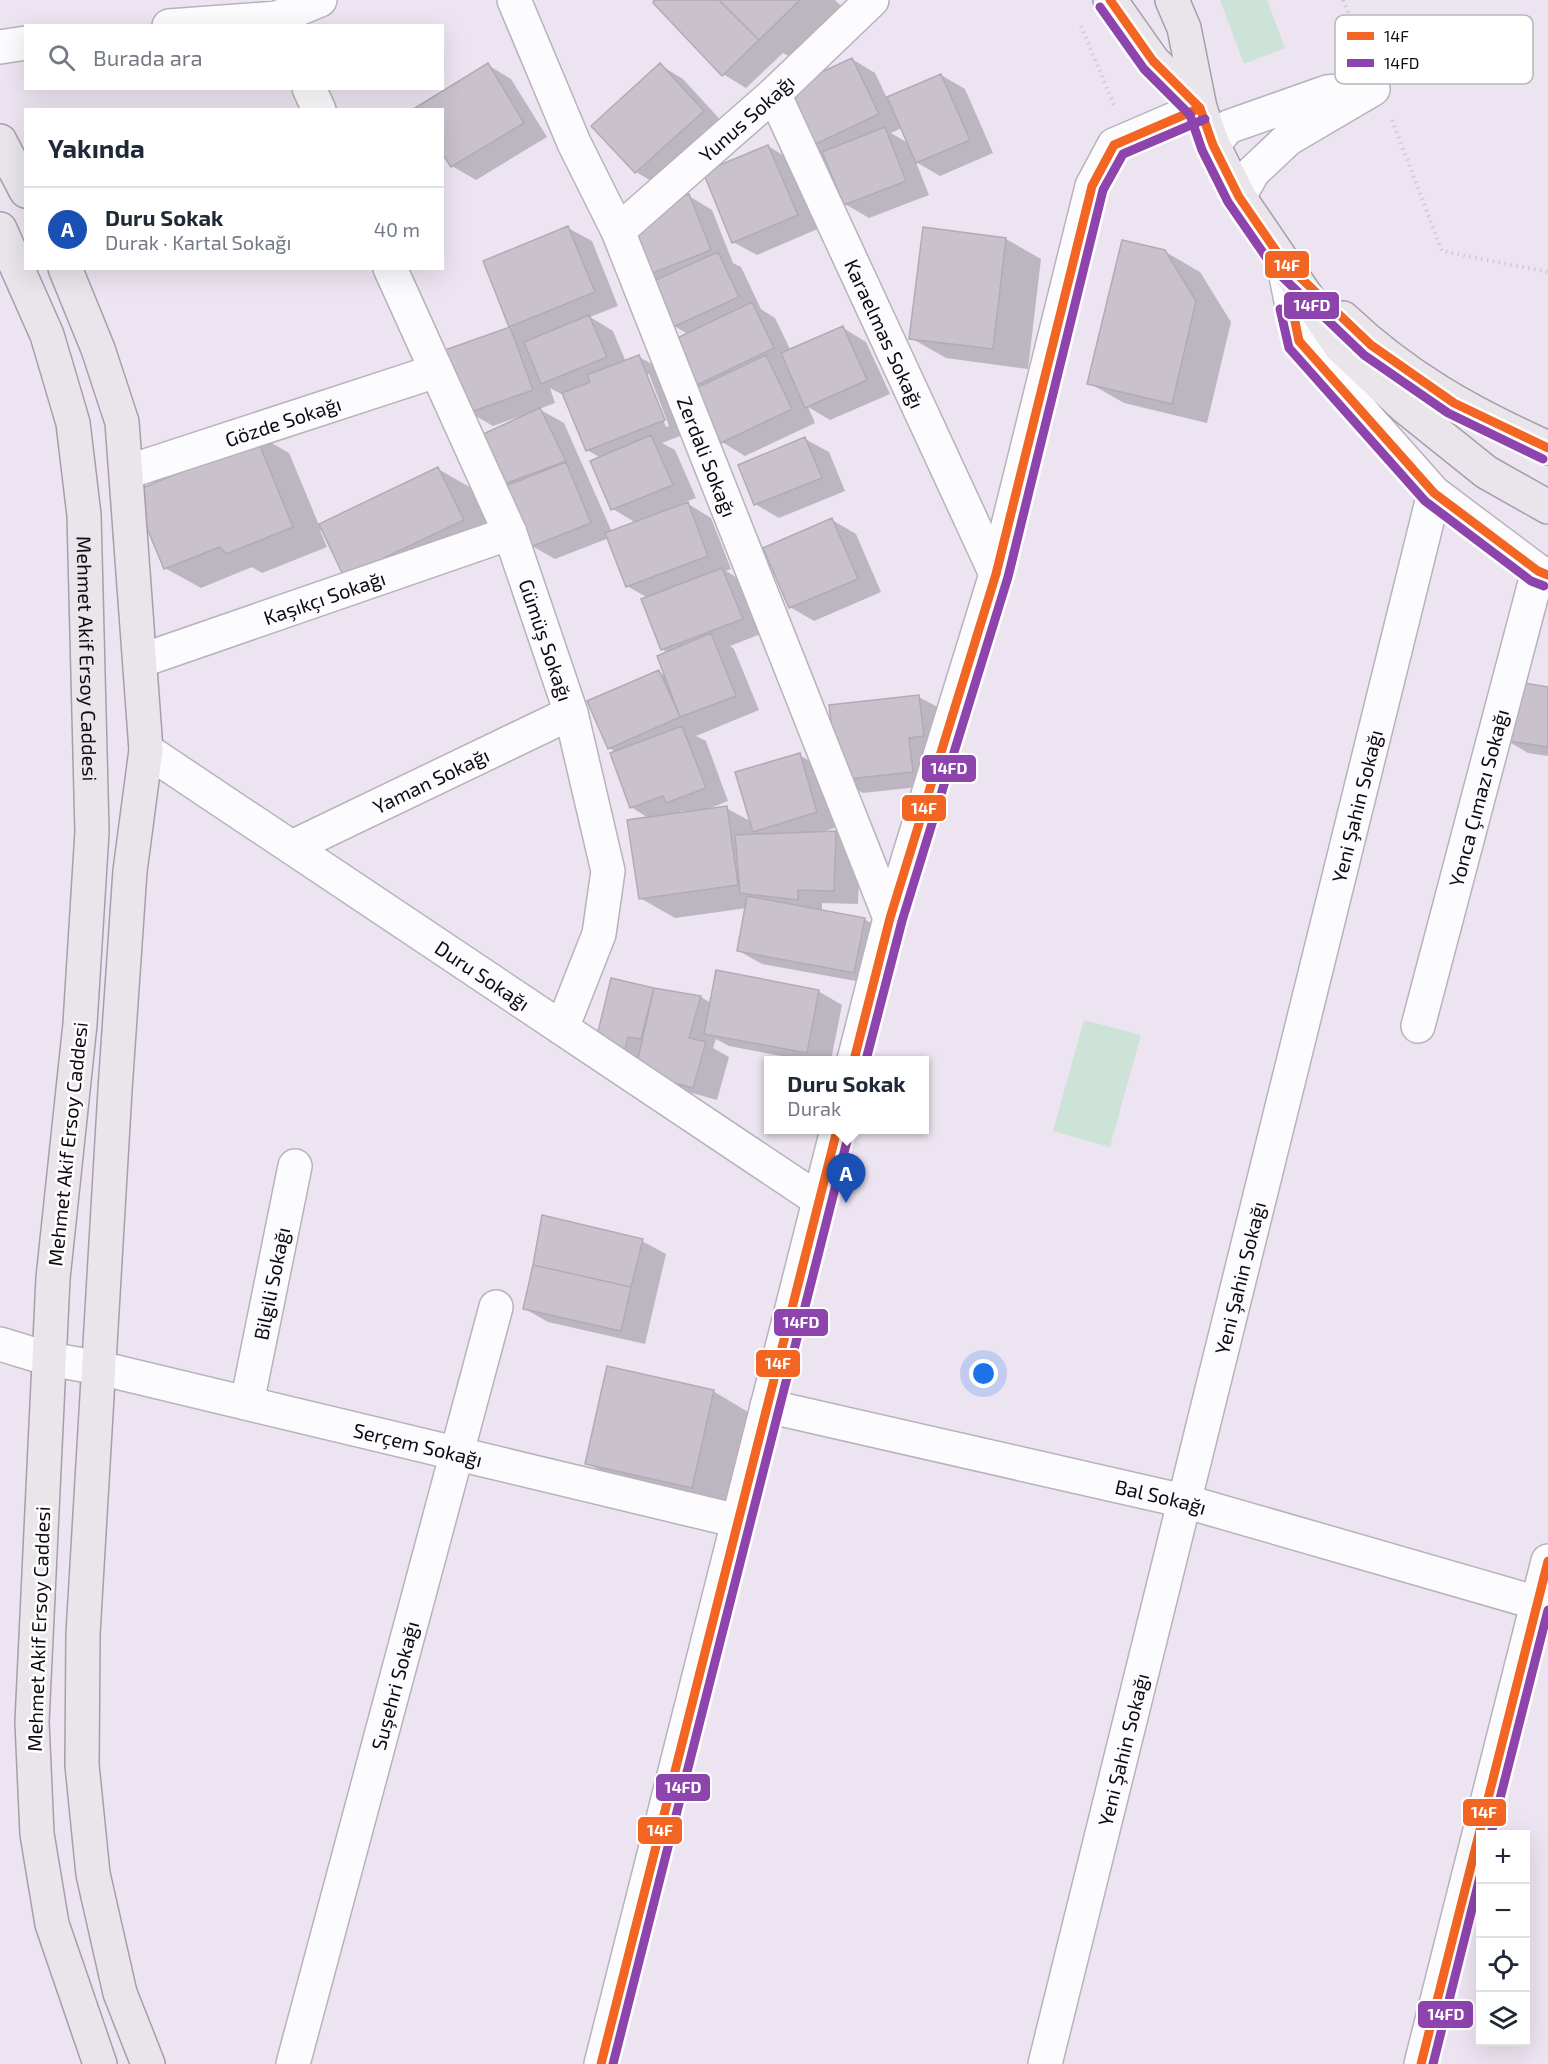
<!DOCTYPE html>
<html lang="tr">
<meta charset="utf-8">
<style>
body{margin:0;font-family:"Exo 2",sans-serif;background:#f6f6f7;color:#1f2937}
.controls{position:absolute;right:18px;bottom:18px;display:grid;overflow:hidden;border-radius:0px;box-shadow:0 6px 24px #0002}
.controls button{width:54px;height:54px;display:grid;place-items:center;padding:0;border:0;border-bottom:2px solid #e0e1e3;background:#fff;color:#1f2937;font:30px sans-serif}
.you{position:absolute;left:984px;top:1374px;width:21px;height:21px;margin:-15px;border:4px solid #fff;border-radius:50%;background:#1a73e8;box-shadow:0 0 0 9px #1a73e833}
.badge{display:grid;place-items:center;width:39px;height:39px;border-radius:50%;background:#0b8043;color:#fff;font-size:20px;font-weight:700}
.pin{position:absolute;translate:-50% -50px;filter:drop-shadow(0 2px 3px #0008)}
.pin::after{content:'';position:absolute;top:32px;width:21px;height:18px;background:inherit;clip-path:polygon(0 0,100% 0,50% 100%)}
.popup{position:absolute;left:764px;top:1056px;width:165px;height:78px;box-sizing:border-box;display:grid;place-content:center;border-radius:0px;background:#fff;filter:drop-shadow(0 2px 4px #0005);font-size:20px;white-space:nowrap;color:#747a83}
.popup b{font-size:22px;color:#1f2937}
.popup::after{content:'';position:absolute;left:50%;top:100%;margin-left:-12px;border:12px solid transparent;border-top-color:#fff}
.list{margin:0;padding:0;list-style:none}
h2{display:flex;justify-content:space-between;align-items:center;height:78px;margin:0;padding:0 24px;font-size:26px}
h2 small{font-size:20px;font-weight:400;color:#747a83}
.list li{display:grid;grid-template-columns:39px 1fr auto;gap:18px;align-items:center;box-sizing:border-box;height:84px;padding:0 24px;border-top:2px solid #e0e1e3}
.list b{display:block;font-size:22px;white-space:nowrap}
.list p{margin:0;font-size:20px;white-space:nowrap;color:#747a83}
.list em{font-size:20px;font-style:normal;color:#747a83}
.icon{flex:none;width:33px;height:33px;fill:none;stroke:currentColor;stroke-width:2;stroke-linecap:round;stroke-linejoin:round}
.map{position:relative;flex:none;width:1548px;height:2064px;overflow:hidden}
.search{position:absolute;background:#fff;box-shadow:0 6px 24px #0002;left:24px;top:24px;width:420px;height:66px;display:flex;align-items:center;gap:15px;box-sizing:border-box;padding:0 21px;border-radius:0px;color:#747a83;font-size:22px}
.panel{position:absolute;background:#fff;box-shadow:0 6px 24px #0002;left:24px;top:108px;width:420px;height:162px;border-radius:0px}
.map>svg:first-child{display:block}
.green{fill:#cee3d8}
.shadow{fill:#0003;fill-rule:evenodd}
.building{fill:#c9c2cc;stroke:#b1abb5;stroke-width:1.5}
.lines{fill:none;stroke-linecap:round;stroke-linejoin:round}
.minor-casing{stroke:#b9b2bc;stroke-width:36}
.major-casing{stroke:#a69eab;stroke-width:36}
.path{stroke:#cdcbcf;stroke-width:4;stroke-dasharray:1.5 4.5;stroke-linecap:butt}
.minor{stroke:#fcfbfd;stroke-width:33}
.major{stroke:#e9e5eb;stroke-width:33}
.bus-1-casing{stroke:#fff;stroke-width:14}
.bus-2-casing{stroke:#fff;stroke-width:14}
.bus-1{stroke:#f26522;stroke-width:9}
.bus-2{stroke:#8e44ad;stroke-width:9}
.labels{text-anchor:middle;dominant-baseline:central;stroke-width:5;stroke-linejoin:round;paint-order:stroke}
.street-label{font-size:20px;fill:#0f0a11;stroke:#fff}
.key{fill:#fff;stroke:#b7b6b8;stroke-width:1.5}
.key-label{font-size:16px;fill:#0f0a11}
.line-badge{stroke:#fff;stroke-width:2}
.badge-label{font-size:16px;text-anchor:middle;font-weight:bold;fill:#fff}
</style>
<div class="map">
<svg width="1548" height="2064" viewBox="0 0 1548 2064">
<rect width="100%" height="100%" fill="#ece4f0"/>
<path class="green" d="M1220,0h47l18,48 -41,16z
M1084,1020l57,15 -31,112 -57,-16z"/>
<path class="shadow" d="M652,0h183l10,10 -50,49 -12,-6 -37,35 -23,-14z
M852,59l23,14 12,25 54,-23 24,14 28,64 -53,23 -24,-14 13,33 -60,23 -24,-14 -17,-41 -24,-14zM902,128l6,15 -17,-10z
M488,65l23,14 36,58 -71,43 -24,-14 -10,-56 -25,-1z
M660,65l23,14 43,47 -66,60 -24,-14 -43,-46z
M768,146l23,14 29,68 -63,27 -24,-13z
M689,196l23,14 21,53 8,4 20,42 14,9 16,33 52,-23 23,14 24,52 -60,26 -22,-13 7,16 -70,33 -23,-14 -22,-54 -4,-3 -8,-51 -14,-8 -28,-51z
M568,228l24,13 26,65 -28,11 23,14 13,31 13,-5 24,13 25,63 -26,10 13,7 21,48 -11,4 26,16 20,51 -5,2 20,12 20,49 -36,14 4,3 25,61 -63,26 10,5 22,60 -20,8 18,-1 26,14 47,-67 24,13 17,58 -21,7 17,-1 24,14 -2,58 -36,-1v8l42,8 24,14 -10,52 -116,-21 -23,-13 8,-43 -72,10 -35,-20 10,-79 -19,-12 -15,-55 -7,-4 49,-76 8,4 2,-23 -6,-4 -14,-51 -21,-12 -18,-48 -54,21 -23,-13 -32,-61 18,-68 -25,9 -24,-14 -22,-61 66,-24 -3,-1zM645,374h4l20,52 -3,1zM550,388l15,8 22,54 14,8 -9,4 21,47 23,14 -24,9 -48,-109 -25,-14 16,-6zM682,811l5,2 -13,1z
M1006,239l35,20 -13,110 -82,-11 -35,-20z
M1164,251l36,21 31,50 -24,101 -83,-20 -35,-20z
M254,433l35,20 30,72 119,-56 35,20 25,52 -118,55 -35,-20 -22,-47 -3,1 7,17 -65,26 -10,-6 -51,21 -36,-20 18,-96z
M805,439l24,13 16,39 -66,27 -24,-14z
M832,520l24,14 25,58 -67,29 -24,-14z
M1548,688v68l-20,-3 -24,-14z
M919,697l24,13 -7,75 -73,8 -24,-14z
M613,980l88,17 10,6 107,-12 24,14 -11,55h-29l-73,-14 -13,-7 -3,9 16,9 -12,43 -57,-16 -37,-25z
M642,1241l24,13 -21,90 -97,-22 -23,-13z
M713,1391l35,21 -21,95 -105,-24 -35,-20z"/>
<path class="building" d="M655,0h64l40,40 -37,36 -69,-73z
M719,0h81l-41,40z
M852,58l27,56 -76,36 -27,-57z
M488,63l36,60 -73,44 -9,-14v-43l-27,-2z
M660,63l44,48 -69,62 -44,-47z
M941,74l29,66 -54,23 -29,-66z
M885,127l21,54 -62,24 -22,-53z
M768,145l30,70 -66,28 -29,-71z
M689,194l22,56 -66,26 -22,-43 32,-26z
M568,226l27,66 -86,35 -26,-66z
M923,227l83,11 -13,111 -84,-10z
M1122,240l43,10 31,51 -24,103 -85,-20z
M718,252l21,45 -66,30 -22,-45z
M752,302l22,46 -79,38 -22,-46z
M589,315l18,42 -66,27 -17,-42z
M843,326l24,54 -62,28 -24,-55z
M510,327l23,63 -65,23 -23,-63z
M639,355l26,65 -79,31 -24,-58 28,-11 -3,-7z
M766,355l26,54 -71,34 -27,-54z
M540,408l26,53 -67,25 -20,-50z
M254,431l39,96 -67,27 -6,-7 -56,22 -32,-77 49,-20 -3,-10z
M651,435l22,50 -62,25 -21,-49z
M805,437l17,41 -68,27 -16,-40z
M566,462l25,61 -61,24 -24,-61z
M438,467l26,53 -120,57 -25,-53z
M688,502l20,54 -82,31 -21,-54z
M832,518l26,61 -69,29 -26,-60z
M722,568l21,51 -82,31 -20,-51z
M711,633l25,63 -56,21 -23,-61z
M659,670l21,47 -72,32 -21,-48z
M1511,681l37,6v60l-45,-7z
M919,695l5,41 -15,2 4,34 -75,8 -9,-75z
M682,726l24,62 -40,15 -3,-7 -33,12 -20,-55z
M800,753l17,59 -64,20 -18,-60z
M727,806l11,79 -99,14 -12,-79z
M836,831l-2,60 -36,-1v10l-58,-7 -5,-58z
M747,896l118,22 -11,55 -117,-22z
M716,970l103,20 -12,63 -103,-19z
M611,978l43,10 -13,51 -13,-2 -6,23 -25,-24z
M654,988l47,8 -12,42 17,4 -13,46 -58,-16z
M542,1215l101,24 -12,48 -98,-22z
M533,1265l98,22 -10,44 -98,-22z
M607,1366l107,24 -22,98 -107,-24z"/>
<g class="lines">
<g class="minor-casing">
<g id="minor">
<path id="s1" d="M514,0l60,143 44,88 272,687"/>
<path d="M169,26l108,-8 43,-18"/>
<path d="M0,47l26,-4"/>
<path d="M309,88l10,22"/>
<path id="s2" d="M774,94l222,480"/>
<path d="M1213,145l15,-18 99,-35 32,-3"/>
<path d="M1239,197l14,-25 35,-33 85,-50"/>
<path id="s3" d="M618,231l156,-137 98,-94"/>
<path d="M1283,261l16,80 135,152 104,78 10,4"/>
<path id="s4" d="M390,268l120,265 61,180 37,158 -9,63 -37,94"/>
<path id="s5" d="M127,472l309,-101"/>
<path id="s6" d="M140,661l370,-128"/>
<path id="s7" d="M146,750l673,450"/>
<path id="s8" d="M292,847l279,-134"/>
<path id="s9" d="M1418,1026l120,-455"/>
<path d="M854,1060l36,-142 106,-344 96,-388 22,-41 86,-37"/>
<path id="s10" d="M0,1344l49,15 51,9 638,153"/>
<path id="s11" d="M247,1403l48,-237"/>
<path id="s12" d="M767,1406l417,95 364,105"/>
<path id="s13" d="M293,2064l203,-757"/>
<path d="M601,2064l236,-934"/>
<path id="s14" d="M1045,2064l389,-1571"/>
<path d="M1421,2064l127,-503"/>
</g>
</g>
<g class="major-casing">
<g id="major">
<path d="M1110,0l43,61 47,47"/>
<path d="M1172,0l12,28 16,80 13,37 26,52 102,150 64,60 81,65 62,35"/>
<path d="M0,141l26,50"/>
<path id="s15" d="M0,229l47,106 26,88 11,92 8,317 -12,192 -27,254 -21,444 5,112 15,90 48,140"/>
<path d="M65,268l33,81 24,73 24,328 -16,121 -15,219 -32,544 -1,131 11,109 27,119 28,71"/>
<path d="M1343,318c62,59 127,95 205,130"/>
</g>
</g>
<path class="path" d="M1343,0l21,52
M1081,26l33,79
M1392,120l50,131 106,21"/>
<use href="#minor" class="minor"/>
<use href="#major" class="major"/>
<g class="bus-1-casing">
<path id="bus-1" d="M1110,0l43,61 47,47 13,37 26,52 44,64 88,84 83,58 94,45
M1292,307l7,34 135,152 104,78 10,4
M854,1060l36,-142 106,-344 96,-388 22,-41 86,-37
M601,2064l236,-934
M1421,2064l127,-503"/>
</g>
<g class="bus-2-casing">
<path id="bus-2" d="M1100,7l44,62 46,46 12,35 26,52 47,68 89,85 84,58 95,46
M1280,309l9,39 136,153 106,80 13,5
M866,1060l36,-139 106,-344 95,-387 20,-36 82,-35
M1491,1834l57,-224
M613,2064l236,-931
M1433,2064l47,-187"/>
</g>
<use href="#bus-1" class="bus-1"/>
<use href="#bus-2" class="bus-2"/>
</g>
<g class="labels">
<g class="street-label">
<text stroke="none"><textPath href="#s3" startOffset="171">Yunus Sokağı</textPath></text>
<text stroke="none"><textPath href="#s2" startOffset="264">Karaelmas Sokağı</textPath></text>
<text stroke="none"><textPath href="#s5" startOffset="164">Gözde Sokağı</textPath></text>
<text stroke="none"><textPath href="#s1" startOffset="496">Zerdali Sokağı</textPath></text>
<text stroke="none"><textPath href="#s6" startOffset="195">Kaşıkçı Sokağı</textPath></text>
<text stroke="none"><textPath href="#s4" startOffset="404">Gümüş Sokağı</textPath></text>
<text stroke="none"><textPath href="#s15" startOffset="444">Mehmet Akif Ersoy Caddesi</textPath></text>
<text stroke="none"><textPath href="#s8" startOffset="154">Yaman Sokağı</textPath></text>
<text stroke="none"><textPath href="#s9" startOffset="236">Yonca Çımazı Sokağı</textPath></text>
<text stroke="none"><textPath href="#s14" startOffset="1296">Yeni Şahin Sokağı</textPath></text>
<text stroke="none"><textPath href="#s7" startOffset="405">Duru Sokağı</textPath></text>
<text transform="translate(67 1144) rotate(-84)">Mehmet Akif Ersoy Caddesi</text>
<text stroke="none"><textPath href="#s14" startOffset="810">Yeni Şahin Sokağı</textPath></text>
<text stroke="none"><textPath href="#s11" startOffset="122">Bilgili Sokağı</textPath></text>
<text stroke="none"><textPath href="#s10" startOffset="430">Serçem Sokağı</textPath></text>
<text stroke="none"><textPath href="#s12" startOffset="404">Bal Sokağı</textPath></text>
<text transform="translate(38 1629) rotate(-88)">Mehmet Akif Ersoy Caddesi</text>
<text stroke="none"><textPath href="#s13" startOffset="392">Suşehri Sokağı</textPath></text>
<text stroke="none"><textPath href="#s14" startOffset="324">Yeni Şahin Sokağı</textPath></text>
</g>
</g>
<rect x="1335" y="15" width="198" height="69" rx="9" class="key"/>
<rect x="1347" y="32" width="27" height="8" fill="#f26522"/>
<rect x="1347" y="59" width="27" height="8" fill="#8e44ad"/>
<g class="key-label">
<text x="1384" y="42">14F</text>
<text x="1384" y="69">14FD</text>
</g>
<g class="line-badge">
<rect x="1264" y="250" width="46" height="29" rx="6" fill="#f26522"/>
<rect x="1283" y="291" width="57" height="29" rx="6" fill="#8e44ad"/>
<rect x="921" y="754" width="56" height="29" rx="6" fill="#8e44ad"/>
<rect x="901" y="794" width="46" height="28" rx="6" fill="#f26522"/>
<rect x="773" y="1308" width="56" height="29" rx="6" fill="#8e44ad"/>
<rect x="755" y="1349" width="46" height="29" rx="6" fill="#f26522"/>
<rect x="655" y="1773" width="56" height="29" rx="6" fill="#8e44ad"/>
<rect x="1462" y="1798" width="45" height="29" rx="6" fill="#f26522"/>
<rect x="637" y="1816" width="46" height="29" rx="6" fill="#f26522"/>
<rect x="1417" y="2000" width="57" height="29" rx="6" fill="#8e44ad"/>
</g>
<g class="badge-label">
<text x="1287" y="271">14F</text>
<text x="1312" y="311">14FD</text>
<text x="949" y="774">14FD</text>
<text x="924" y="814">14F</text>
<text x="801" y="1328">14FD</text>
<text x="778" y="1369">14F</text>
<text x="683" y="1793">14FD</text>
<text x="1484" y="1818">14F</text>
<text x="660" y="1836">14F</text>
<text x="1446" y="2020">14FD</text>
</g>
</svg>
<div class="controls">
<button>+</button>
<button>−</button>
<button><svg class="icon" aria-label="locate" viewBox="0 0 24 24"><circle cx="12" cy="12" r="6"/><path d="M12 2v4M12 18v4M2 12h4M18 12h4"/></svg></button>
<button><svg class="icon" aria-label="layers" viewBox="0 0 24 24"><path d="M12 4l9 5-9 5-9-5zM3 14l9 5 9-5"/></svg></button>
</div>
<div class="you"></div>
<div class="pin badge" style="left:846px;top:1203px;background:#1a4fb4">A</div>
<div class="popup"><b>Duru Sokak</b>Durak</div>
<div class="search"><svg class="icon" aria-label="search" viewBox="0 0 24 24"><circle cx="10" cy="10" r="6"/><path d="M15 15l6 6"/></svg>Burada ara</div>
<section class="panel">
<h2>Yakında<small></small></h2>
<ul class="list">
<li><span class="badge" style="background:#1a4fb4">A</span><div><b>Duru Sokak</b><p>Durak · Kartal Sokağı</p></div><em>40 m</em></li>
</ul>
</section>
</div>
